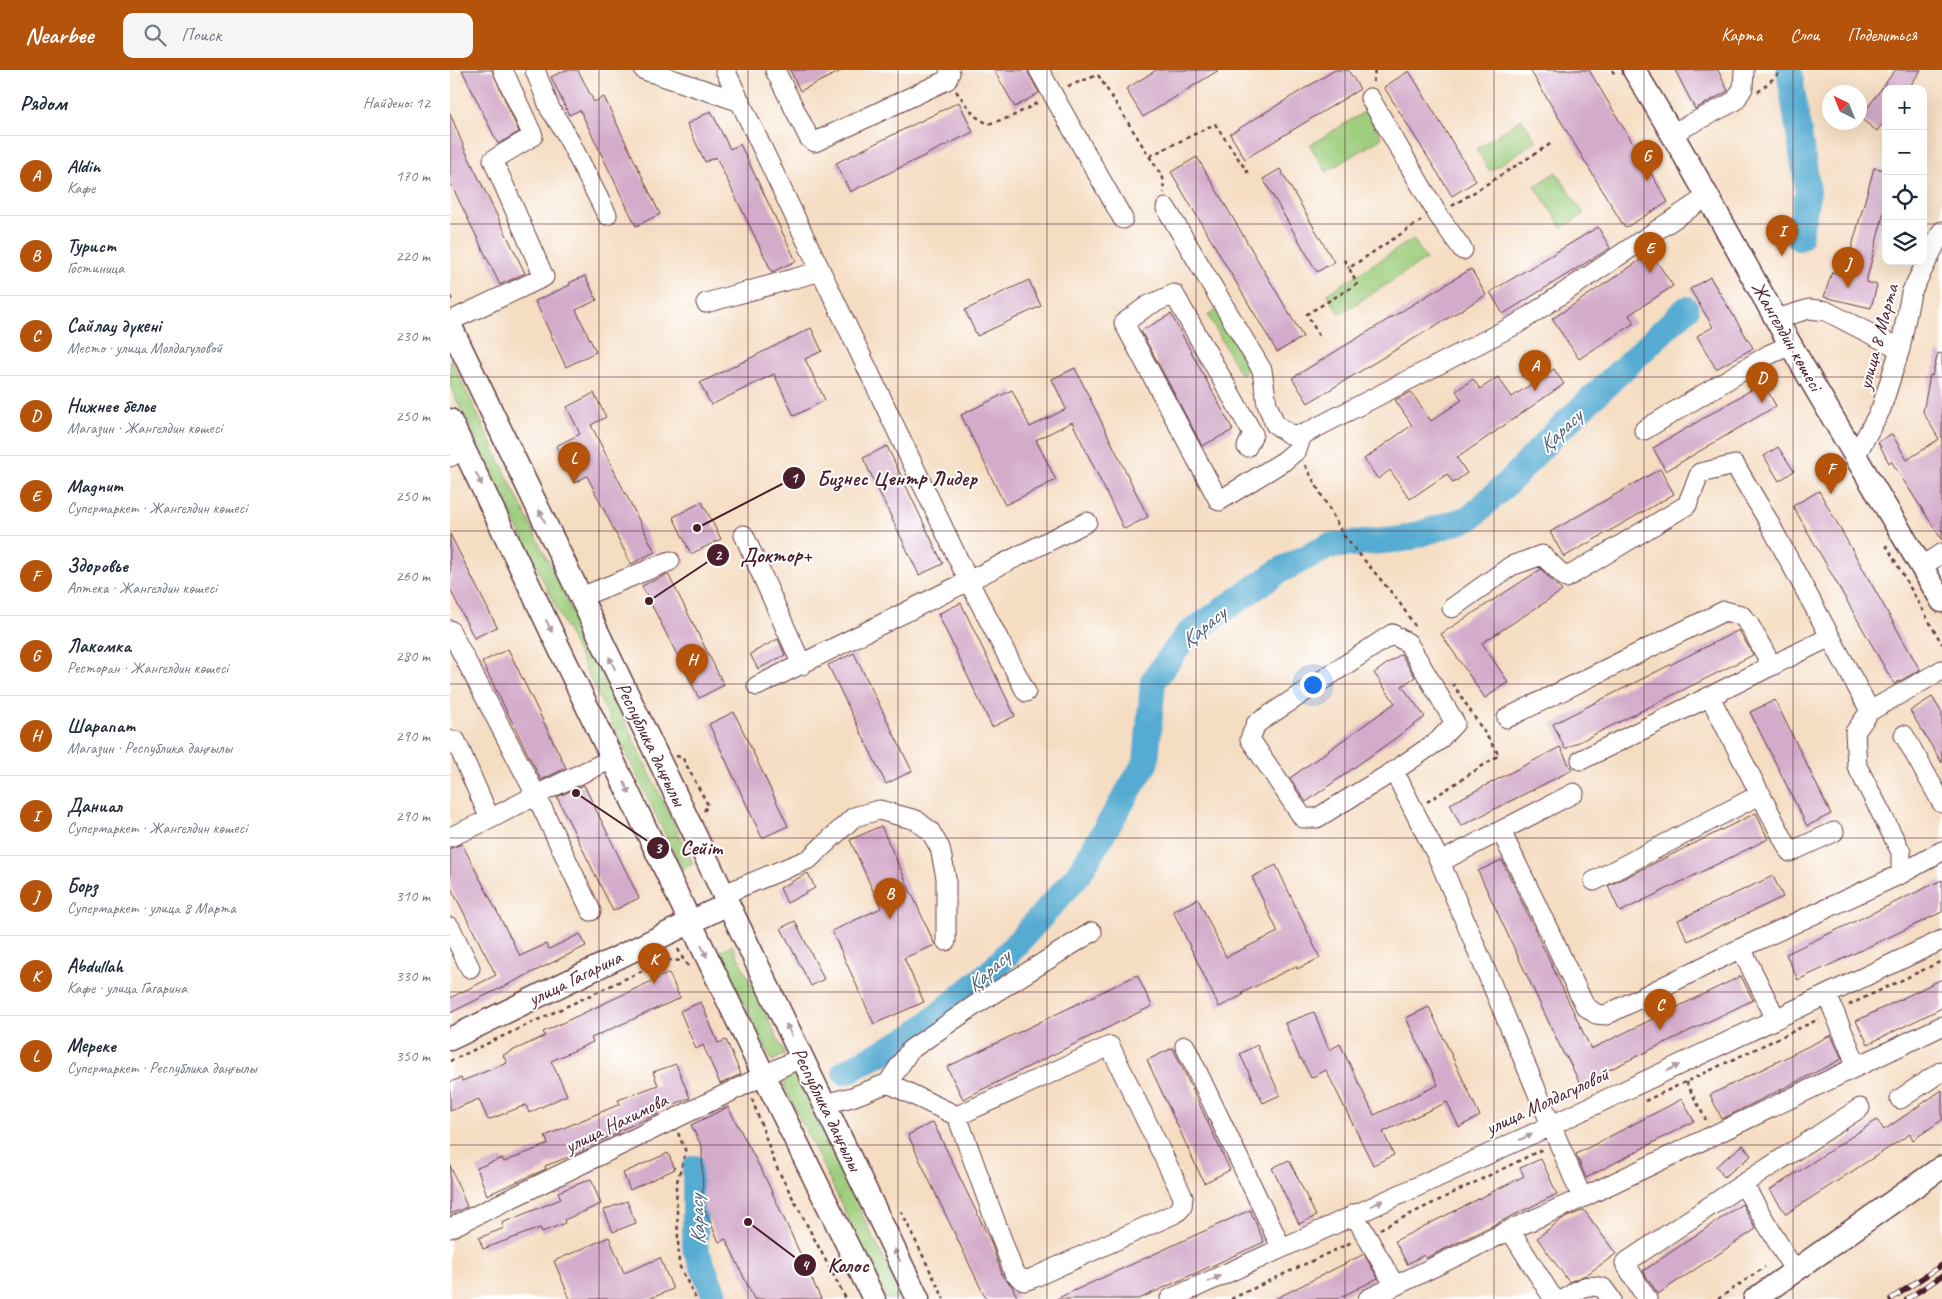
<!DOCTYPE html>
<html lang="ru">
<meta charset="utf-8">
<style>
body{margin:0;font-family:Caveat,sans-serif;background:#f6f6f7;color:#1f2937}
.controls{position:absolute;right:15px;top:15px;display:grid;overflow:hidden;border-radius:10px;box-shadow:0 5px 20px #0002}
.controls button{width:45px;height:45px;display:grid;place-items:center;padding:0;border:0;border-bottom:1px solid #e0e1e3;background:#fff;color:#1f2937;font:25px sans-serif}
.compass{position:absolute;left:1372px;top:15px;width:45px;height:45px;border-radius:50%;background:#fff;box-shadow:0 5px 20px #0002;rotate:317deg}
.you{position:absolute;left:862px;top:614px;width:18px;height:18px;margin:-12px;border:4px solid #fff;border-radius:50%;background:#1a73e8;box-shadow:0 0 0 8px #1a73e833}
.badge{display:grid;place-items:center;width:32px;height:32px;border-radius:50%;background:#b45309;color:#fff;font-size:16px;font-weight:700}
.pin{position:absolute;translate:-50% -41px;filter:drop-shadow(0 1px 2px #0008)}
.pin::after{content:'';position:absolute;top:26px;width:18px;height:15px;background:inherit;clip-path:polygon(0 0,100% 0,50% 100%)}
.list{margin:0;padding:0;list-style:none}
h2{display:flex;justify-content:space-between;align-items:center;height:65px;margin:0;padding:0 20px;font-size:21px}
h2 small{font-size:16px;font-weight:400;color:#747a83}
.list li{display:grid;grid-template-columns:32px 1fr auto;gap:15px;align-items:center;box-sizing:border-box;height:80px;padding:0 20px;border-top:1px solid #e0e1e3}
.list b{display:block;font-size:19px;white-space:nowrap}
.list p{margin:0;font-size:16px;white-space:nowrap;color:#747a83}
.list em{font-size:16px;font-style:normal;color:#747a83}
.icon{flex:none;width:28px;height:28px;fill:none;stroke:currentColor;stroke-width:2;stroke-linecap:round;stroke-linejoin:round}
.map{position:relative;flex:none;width:1492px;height:1229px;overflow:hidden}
header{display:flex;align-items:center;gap:30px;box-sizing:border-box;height:70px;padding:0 25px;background:#b45309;color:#fff}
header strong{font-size:24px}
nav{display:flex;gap:28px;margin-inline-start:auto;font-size:18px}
.search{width:350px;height:45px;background:#f6f6f7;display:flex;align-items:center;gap:12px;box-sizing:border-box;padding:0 18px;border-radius:10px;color:#747a83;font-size:19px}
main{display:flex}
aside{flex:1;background:#fff}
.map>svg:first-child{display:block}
.green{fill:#9ece7d;stroke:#747654}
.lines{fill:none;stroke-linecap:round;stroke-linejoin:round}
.river{stroke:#54abd1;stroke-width:26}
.building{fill:#d4abca}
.minor-casing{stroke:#643c42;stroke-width:21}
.major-casing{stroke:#643c42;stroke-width:25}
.path{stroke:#643c42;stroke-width:2.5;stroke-dasharray:4 4;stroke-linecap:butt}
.minor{stroke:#fff;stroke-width:19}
.major{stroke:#fff;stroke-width:22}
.rail-casing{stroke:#4a1f2b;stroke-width:5.5}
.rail{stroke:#fff;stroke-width:4;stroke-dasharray:11;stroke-linecap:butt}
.oneway{fill:#ae9aa0}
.grid{fill:none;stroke:#4a1f2b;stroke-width:1;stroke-opacity:0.55}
.labels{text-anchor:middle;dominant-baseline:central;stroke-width:4;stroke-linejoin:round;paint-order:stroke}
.street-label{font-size:20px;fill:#4a1f2b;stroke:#fff}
.water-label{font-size:21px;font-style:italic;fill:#4e5e76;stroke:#fff}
.leader{fill:none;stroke:#4a1f2b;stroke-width:2}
.callout-dot{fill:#4a1f2b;stroke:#fff;stroke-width:2}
.mark-label{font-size:15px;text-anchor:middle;font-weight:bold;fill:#fff}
.callout-label{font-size:21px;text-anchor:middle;font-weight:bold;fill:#4a1f2b;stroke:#fff;stroke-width:4;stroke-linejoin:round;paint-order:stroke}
</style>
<header>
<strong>Nearbee</strong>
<div class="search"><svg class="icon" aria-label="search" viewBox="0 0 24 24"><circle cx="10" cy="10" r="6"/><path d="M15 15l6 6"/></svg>Поиск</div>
<nav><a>Карта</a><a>Слои</a><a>Поделиться</a></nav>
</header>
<main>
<aside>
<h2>Рядом<small>Найдено: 12</small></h2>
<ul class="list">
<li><span class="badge">A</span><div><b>Aldin</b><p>Кафе</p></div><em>170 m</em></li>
<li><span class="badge">B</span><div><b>Турист</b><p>Гостиница</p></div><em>220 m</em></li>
<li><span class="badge">C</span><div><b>Сайлау дүкені</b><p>Место · улица Молдагуловой</p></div><em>230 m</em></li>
<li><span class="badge">D</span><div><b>Нижнее белье</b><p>Магазин · Жангелдин көшесі</p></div><em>250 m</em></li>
<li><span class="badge">E</span><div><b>Magnum</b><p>Супермаркет · Жангелдин көшесі</p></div><em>250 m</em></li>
<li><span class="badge">F</span><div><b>Здоровье</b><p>Аптека · Жангелдин көшесі</p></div><em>260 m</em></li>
<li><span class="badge">G</span><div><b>Лакомка</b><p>Ресторан · Жангелдин көшесі</p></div><em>280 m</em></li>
<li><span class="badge">H</span><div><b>Шарапат</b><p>Магазин · Республика даңғылы</p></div><em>290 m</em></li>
<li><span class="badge">I</span><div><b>Даниал</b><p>Супермаркет · Жангелдин көшесі</p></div><em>290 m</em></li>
<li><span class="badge">J</span><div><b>Борз</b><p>Супермаркет · улица 8 Марта</p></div><em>310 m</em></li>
<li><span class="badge">K</span><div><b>Аbdullah</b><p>Кафе · улица Гагарина</p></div><em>330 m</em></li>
<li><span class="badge">L</span><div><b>Мереке</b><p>Супермаркет · Республика даңғылы</p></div><em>350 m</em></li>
</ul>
</aside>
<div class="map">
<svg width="1492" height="1229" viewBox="0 0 1492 1229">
<rect width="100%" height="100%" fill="#fff"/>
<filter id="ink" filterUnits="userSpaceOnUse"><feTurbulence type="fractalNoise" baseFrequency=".02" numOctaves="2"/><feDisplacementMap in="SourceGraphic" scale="10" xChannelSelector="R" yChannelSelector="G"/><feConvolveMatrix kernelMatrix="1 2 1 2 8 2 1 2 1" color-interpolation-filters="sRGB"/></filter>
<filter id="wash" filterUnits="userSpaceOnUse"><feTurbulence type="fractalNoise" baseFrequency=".0096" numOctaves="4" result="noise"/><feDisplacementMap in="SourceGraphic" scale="20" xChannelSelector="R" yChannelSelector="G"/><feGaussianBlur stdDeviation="1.12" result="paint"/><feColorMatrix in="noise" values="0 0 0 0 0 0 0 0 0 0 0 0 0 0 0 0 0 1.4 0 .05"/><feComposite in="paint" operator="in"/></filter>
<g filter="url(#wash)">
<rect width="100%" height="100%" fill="#f5ddc2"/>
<path class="green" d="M916,41l16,27 -56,34 -16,-27z
M1072,49l14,22 -46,30 -14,-22z
M1106,102l28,42 -22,14 -27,-42z
M963,169l13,20 -86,55 -13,-20z
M777,234l32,60 -19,10 -32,-59z
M0,287l243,507 -11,6 -232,-484z
M282,875l53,109 -13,7 -53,-109z
M344,1003l109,226h-16l-106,-220z"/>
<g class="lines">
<path class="river" d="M1339,0l19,121 -9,47
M395,1002l70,-37 79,-66 84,-94 68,-113 7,-81 34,-46 92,-64 50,-25 75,-7 66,-21 44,-41 39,-42 133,-126
M245,1098v80l21,51"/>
</g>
<g id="blocks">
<path class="building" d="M12,0h30l27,62 -21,12z
M116,0h12l16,32 10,-5 56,117 -24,12 -56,-116 -11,5 -18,-38z
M340,0h53l-43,21z
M544,0h33l12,23 -24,14z
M706,0h63l-76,47 -17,-28z
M885,0h13l12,19 -115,70 -15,-25z
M1080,0h59l79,132 -43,26z
M1225,0h43l10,21 -33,18z
M1445,0h26l-13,19h-22v30l-9,12 -17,-13z
M959,1l67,110 -24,15 -68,-109z
M509,32l14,30 -123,60 -14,-29z
M261,41l19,38 10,-5 56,117 -24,11 -56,-115 -11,5 -18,-38z
M0,43l15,37 60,123 -25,12 -50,-103z
M747,87l106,180 -26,15 -106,-180z
M1424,98l12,2v34l-20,78 11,3 -6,23 -47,-11 8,-25 12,3z
M830,99l54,93 -17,10 -54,-93z
M1148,157l12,21 -107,66 -13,-22z
M1201,183l22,33 -44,29 5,8 -55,36 -27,-40z
M1021,199l15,26 -178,108 -16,-25z
M135,206l12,24 -21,10 20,42 -30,15 -31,-66 35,-16 -1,-2z
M1260,207l43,71 -37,21 -19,-33 16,-9 -23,-38z
M579,210l12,26 -64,30 -12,-26z
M721,244l62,116 -31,16 -61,-115z
M361,258l11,23 -17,8 20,41 -31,16 -20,-42 -63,31 -11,-22z
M1488,283l4,1v186l-51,-79 -2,2 -11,-21 14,-8 15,26 32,-21 -16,-27 7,-37 2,1z
M625,298l73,149 -24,12 -52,-107 -36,18 20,40 -51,25 -44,-90 51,-25 18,37 36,-18 -14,-30z
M1104,299l10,15 -107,74 10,15 -14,10 -6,-9 -37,25 -20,-29 -12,9 -14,-20 48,-34 -17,-25 16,-8 20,29 31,-21 -6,-9 17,-12 7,10 18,-12 14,20z
M1313,313l13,23 -110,65 -13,-23z
M144,323l12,24 -15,8 64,127 -24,12 -44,-88 -13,7 -18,-37 24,-12 -13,-27z
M437,376l56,118 -24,11 -56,-117z
M1328,377l16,24 -15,10 -15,-25z
M1210,399l14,25 -110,63 -14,-25z
M1369,421l101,179 -26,14 -101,-178z
M252,432l19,37 -30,15 -18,-37z
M0,464l47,93 -23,11 -24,-49z
M1091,499l21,22 -80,52 26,39 -23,16 -44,-64z
M218,504l56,111 -25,13 -57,-112z
M511,533l54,113 -23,11 -54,-113z
M1289,560l14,25 -188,94 -12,-25z
M328,569l7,16 -27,14 -8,-15z
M58,579l58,119 -25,12 -59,-118z
M404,583l58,118 -26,13 -58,-119z
M951,584l14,23 -13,9 23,31 -119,85 -16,-24 105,-75 -21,-30z
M1482,627l10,16v50l-32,-52z
M1325,630l56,114 -24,12 -57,-114z
M284,642l54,114 -26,12 -53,-114z
M1110,677l12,23 -111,56 -11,-22z
M134,715l55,113 -26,13 -56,-114z
M1306,743l12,26 -148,73 -12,-26z
M431,756l54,119 -31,13 20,44 -50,22 -42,-93 49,-23 -31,-68z
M12,774l58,112 26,-12 3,5 31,-15 6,12 -136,67v-15l46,-23 -46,-89v-38z
M1052,790l89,189 150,-73 12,24 -173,84 -13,-27h-2l-87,-186z
M826,795l44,93 -23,11 -1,-3 -54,27 1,2 -24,12 -46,-96 25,-12 28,58 52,-25 -26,-55z
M358,803l7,15 -28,15 -7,-15z
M1323,806l10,21 -95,44 -10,-21z
M1492,810v32l-144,68 -12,-26z
M345,851l29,58 -13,7 -30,-58z
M219,903l11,25 -89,40 2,4 -42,19 16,34 -38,18 -3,-8 -38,15 -9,-21 -29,12v-29l11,-4 1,3 45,-18 -4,-8 42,-19 -2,-4z
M687,905l15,31 -189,93 -16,-32z
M1492,909v29l-74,36 -12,-23z
M251,932l17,41 8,-3 15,34 -21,10 -17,-39 -7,4 -16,-38z
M979,937l51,109 -21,11 -12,-25 -64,30 11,23 -21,10 -47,-95 -15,8 -10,-20 -1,1 -15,-36 29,-11 15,38 11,-6 34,71 64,-30 -32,-67z
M1381,965l11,24 -120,60 -12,-24z
M807,975l23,50 -17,8 -23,-49z
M723,978l57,122 -26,13 -57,-123z
M226,994l14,34 -33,13 1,3 -40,17 1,2 -36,14 1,4 -39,15 1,3 -59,26 -10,-27 25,-10 2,4 44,-18 -3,-8 75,-32 -2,-4 40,-15 -5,-13z
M1492,1020v30l-29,20 -3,-6 -124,80 -16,-24 107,-70 7,10z
M1232,1029l12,22 -108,57 -10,-24z
M278,1037l37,70 56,122h-67l-28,-60 -7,3 -16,-36 -1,-59 -11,-22z
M483,1052l57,118 13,37 9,9 6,13h-32l-46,-96 -32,-68z
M1293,1075l8,11 -27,21 -8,-11z
M218,1083l7,16 -45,21 -7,-17z
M1091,1089l16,35 -131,64 -2,-3 -17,9 -12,-23 129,-65 -4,-8z
M839,1090l27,56 -17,8 -27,-56z
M0,1095l17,42 -17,7z
M141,1109l10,25 -37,16 1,3 -23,9 -2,-4 -57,21 -4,-11 25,-10 -2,-5 59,-24 -3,-7z
M177,1131l9,22 -23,9 -9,-22z
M1292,1134l14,25 -98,65 -15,-23z
M800,1140l14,32 -125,57h-83z
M1134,1140l32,44 -30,21 -17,7 -32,-44 25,-19z
M159,1167l15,36 36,-15 13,31 -24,10h-79l-16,-38z
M914,1184l14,24 -41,21h-62z"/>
</g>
</g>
<g filter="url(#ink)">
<use href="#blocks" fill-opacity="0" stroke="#643c42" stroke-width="1"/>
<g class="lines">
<g class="minor-casing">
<path id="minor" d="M85,0l15,39 15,23 42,83
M194,0l97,32
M275,0l244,512 57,110
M325,0l34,68 6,4 132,-62 3,-7 -1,-3
M589,0l84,149
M920,28l68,117 25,35
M1223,63l62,-32 8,-13 1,-18
M716,138l96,162 5,34 8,20 14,10 13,1 215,-111 191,-128
M256,233l115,-32
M1326,249l33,-10 17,2 74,38
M0,251l94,-44 -51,-117 40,-24 -30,-66
M1194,360l126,-76 21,-9
M797,377l6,-13 -79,-140 -27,12 -23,17 95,178 65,-40 13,-11 5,-15
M1406,385l25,-46 19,-60 11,-56 31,-62
M0,387l14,-8
M294,465l58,130
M1471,497l21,-14
M131,527l89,-36
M1002,538l59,-42 31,-11 24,23 121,-73 13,-32 35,-8 31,52 104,194 -15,21 2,34 44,86v22l-160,74
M0,560l86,165 55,116
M307,616l330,-164
M1260,627l80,155 44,-20
M1420,641l72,-41
M1057,648l217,-107 17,4 8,9 23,42
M1454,665l38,68
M0,670l6,1 34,78
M1131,690l249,-123
M944,701l44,-30 17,-18 -47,-80 -16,-9 -136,90 -6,15 53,79h14l77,-47 46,91
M1124,723l-134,69 142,336
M1051,761l84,175 11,8 10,1 135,-67 35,71
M0,767l40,-18 46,-24 76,-36
M1451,804l41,-23
M1144,811l167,-87
M274,824l85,-35 45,-42 25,-7 37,10 14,11 10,17 6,30v63
M0,857l20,41
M1377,925l30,71
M735,976l96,201
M438,1013l22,-33 65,-45 117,-73
M1450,1029l42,-28
M374,1034l28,-7 36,-14 69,33 153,-70 73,151 -1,10 -6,6 -143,65 -9,3 -10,-8 -57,-157
M904,1144l41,72
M0,1158l352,-171
M1060,1160l41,65 5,4
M1344,1200l-51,-86 117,-76
M720,1229l380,-173 392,-186
M918,1229l142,-69 72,-32 360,-172
M1115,1229c15,-11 19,-16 38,-11l8,11
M1197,1229l-22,-36 118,-79"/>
</g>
<g class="major-casing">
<path id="major" d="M1184,0c50,81 94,164 141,247 53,96 111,190 167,284
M0,255l468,974
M0,350l314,656 110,223
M0,969l278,-135
M1305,1229l187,-132"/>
</g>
<path class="path" d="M1162,0l4,7
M923,12l2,-12
M618,16l30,-11 65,103 1,15
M506,21l19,25 13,8 23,-7 28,-15
M1308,22l25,-22
M700,86l65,-32 33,49
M1002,136l100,-63
M894,190l5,8
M0,226l3,7
M869,266l-12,-22 50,-30 -8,-16 73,-48
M855,395l39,71 53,63 20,30
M1436,475l56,99
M226,686l6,1 26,48 -4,6
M977,732l72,-47 -46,-71
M228,879l6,12 7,8
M1399,935l93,-44
M0,991l209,-98 8,-3 15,1
M1236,1012l20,38
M302,1029l24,67 70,133
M1195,1031l174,-82
M228,1063l8,19 -10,33 3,80 17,34
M451,1141l43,88
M930,1159l163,-80
M781,1229l121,-57
M1268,1229l47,-32"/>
<use href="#minor" class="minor"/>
<use href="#major" class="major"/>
<g class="rail-casing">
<path id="rail" d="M1441,1229l51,-34
M1457,1229l35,-23"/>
</g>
<use href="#rail" class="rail"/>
</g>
<defs><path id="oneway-solid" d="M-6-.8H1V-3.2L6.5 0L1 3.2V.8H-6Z" transform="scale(1.25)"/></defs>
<g class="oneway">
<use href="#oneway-solid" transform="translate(29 409) rotate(64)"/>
<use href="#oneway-solid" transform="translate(92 446) rotate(-116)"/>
<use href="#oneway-solid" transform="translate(99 556) rotate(64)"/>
<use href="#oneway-solid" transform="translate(162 593) rotate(-116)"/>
<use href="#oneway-solid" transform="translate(177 718) rotate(64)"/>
<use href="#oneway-solid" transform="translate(254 881) rotate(65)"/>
<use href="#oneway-solid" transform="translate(339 960) rotate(-116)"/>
<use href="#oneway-solid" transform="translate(1223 998) rotate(-25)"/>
<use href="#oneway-solid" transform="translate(1076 1067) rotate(-24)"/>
<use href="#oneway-solid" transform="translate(927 1133) rotate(-24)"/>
<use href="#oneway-solid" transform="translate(447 1185) rotate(-116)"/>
<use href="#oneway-solid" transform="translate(764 1209) rotate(-25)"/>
</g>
</g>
<path class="grid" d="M149,0v1229M298,0v1229M448,0v1229M597,0v1229M746,0v1229M895,0v1229M1044,0v1229M1194,0v1229M1343,0v1229M0,154h1436M1473,154h19M0,307h1492M0,461h1492M0,614h1492M0,768h1492M0,922h1492M0,1075h1492"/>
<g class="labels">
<g class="street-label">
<text transform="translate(1337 266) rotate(60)">Жангелдин көшесі</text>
<text transform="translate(1428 267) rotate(-75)">улица 8 Марта</text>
<text transform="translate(201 674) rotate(64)">Республика даңғылы</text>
<text transform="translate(125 908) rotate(-26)">улица Гагарина</text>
<text transform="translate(1097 1031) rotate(-25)">улица Молдагуловой</text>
<text transform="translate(377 1039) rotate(64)">Республика даңғылы</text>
<text transform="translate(166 1053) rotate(-26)">улица Нахимова</text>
</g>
<g class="water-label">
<text transform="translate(1110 361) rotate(-44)">Қарасу</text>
<text transform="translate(753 557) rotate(-40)">Қарасу</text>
<text transform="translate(538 901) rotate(-43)">Қарасу</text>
<text transform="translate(247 1150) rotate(-93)">Карасу</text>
</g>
</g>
<path class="leader" d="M247 458L344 408M199 531L268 485M126 723L208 778M298 1152L355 1195"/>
<g class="callout-dot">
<circle cx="247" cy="458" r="5"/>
<circle cx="199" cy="531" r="5"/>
<circle cx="126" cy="723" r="5"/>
<circle cx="298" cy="1152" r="5"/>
<circle cx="344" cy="408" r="12"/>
<circle cx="268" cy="485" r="12"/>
<circle cx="208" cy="778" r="12"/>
<circle cx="355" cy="1195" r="12"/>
</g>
<g class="mark-label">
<text x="344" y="413">1</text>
<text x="268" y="490">2</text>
<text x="208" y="783">3</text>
<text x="355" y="1200">4</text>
</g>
<g class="callout-label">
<text x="447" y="415">Бизнес Центр Лидер</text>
<text x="326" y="492">Доктор+</text>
<text x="251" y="785">Сейіт</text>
<text x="398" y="1202">Колос</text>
</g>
</svg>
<div class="controls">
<button>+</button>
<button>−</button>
<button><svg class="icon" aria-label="locate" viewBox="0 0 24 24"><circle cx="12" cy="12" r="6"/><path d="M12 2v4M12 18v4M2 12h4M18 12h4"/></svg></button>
<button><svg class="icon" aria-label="layers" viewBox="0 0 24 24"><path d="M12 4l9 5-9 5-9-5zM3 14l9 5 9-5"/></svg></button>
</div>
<svg class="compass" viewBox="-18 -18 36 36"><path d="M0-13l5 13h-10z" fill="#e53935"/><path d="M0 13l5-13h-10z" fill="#747a83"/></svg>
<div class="you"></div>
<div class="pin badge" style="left:1085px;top:321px">A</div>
<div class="pin badge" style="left:440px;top:849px">B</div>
<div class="pin badge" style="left:1210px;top:960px">C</div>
<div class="pin badge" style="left:1312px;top:333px">D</div>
<div class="pin badge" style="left:1200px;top:203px">E</div>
<div class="pin badge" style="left:1381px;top:424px">F</div>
<div class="pin badge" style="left:1197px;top:111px">G</div>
<div class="pin badge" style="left:242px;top:615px">H</div>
<div class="pin badge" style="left:1332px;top:186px">I</div>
<div class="pin badge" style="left:1398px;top:218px">J</div>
<div class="pin badge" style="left:204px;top:914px">K</div>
<div class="pin badge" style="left:124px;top:413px">L</div>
</div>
</main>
